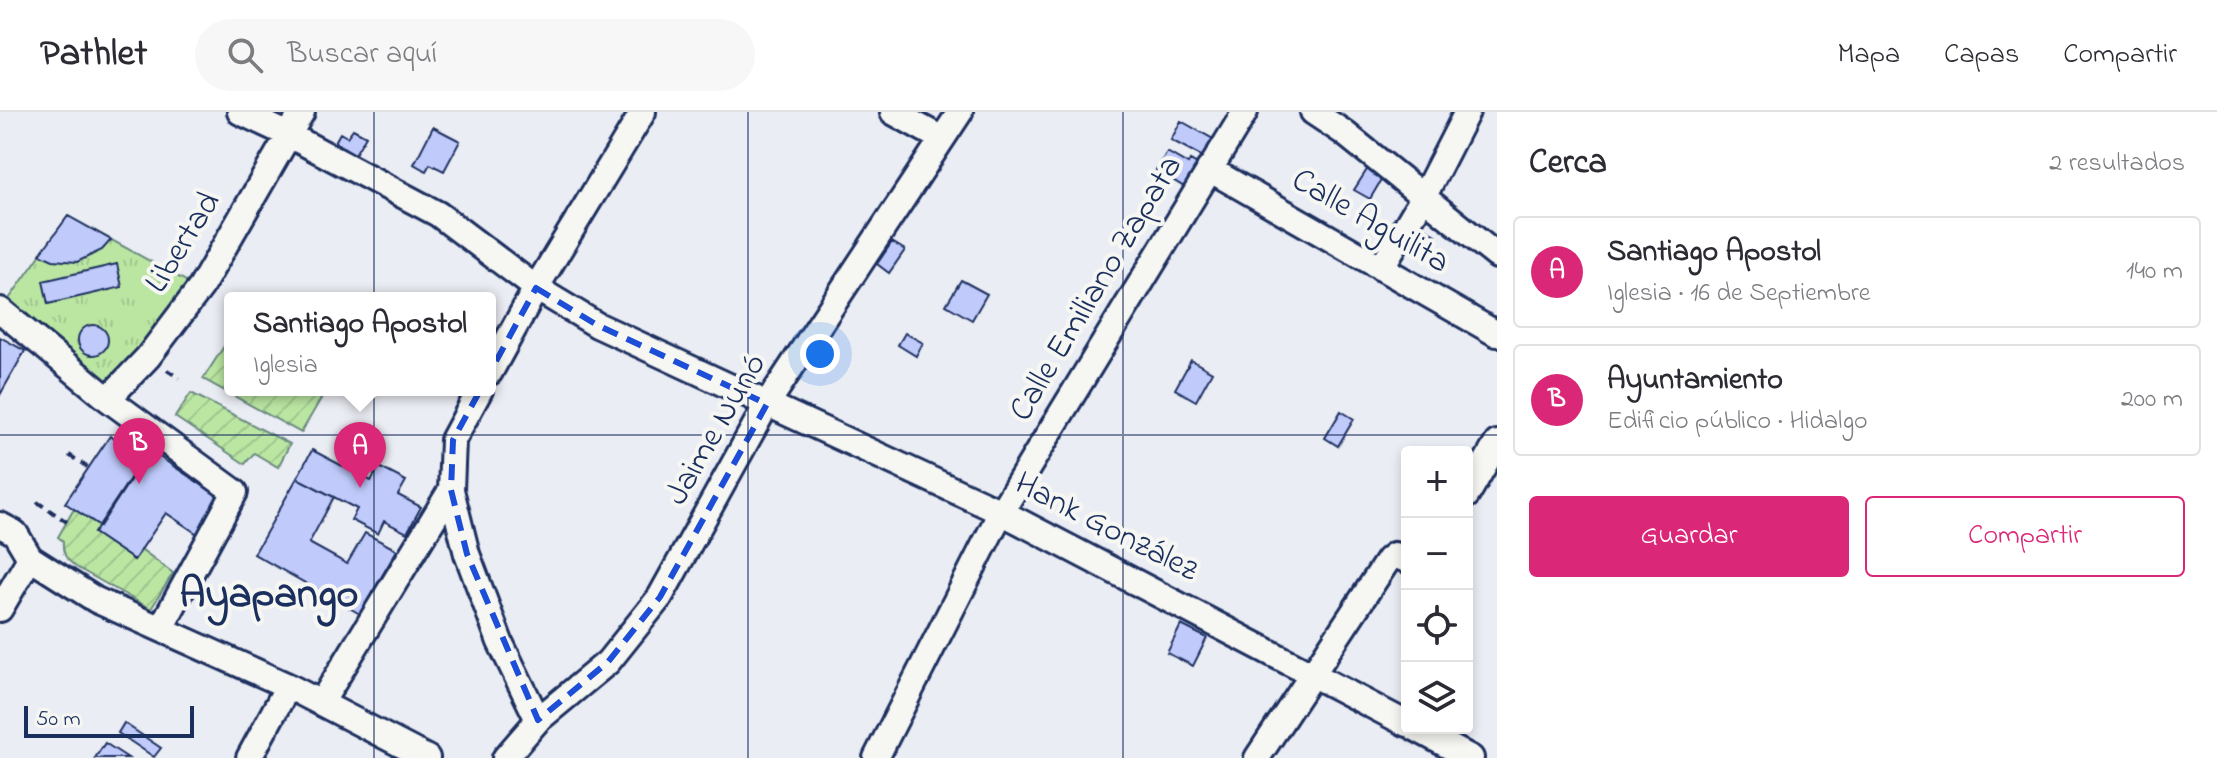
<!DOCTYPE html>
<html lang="es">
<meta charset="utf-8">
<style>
body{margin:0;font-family:"Indie Flower",sans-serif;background:#f7f7f7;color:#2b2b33}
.controls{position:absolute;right:24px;bottom:24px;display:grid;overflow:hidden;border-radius:8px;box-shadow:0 4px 12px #0003}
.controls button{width:72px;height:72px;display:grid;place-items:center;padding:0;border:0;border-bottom:2px solid #e1e1e2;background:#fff;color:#2b2b33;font:40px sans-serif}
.scale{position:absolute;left:24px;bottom:20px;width:170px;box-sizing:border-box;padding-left:8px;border:4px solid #1b2f5e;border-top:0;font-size:22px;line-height:28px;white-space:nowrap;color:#1b2f5e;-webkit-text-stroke:6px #f6f6f2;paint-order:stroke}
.you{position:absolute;left:820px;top:242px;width:28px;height:28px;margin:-20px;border:6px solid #fff;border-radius:50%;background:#1a73e8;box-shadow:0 0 0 12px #1a73e833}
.badge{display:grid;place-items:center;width:52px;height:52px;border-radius:50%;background:#db2777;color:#fff;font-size:26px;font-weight:700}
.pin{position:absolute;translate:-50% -66px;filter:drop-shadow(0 2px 4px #0008)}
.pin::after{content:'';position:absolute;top:42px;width:28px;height:24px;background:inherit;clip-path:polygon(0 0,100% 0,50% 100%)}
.popup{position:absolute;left:224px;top:180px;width:272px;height:104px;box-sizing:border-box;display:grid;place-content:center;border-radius:8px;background:#fff;filter:drop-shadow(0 2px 6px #0005);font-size:26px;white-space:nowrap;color:#7c7c81}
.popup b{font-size:30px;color:#2b2b33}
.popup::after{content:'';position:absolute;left:50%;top:100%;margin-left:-16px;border:16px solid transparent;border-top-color:#fff}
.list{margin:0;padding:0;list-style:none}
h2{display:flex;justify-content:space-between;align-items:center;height:104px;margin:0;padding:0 32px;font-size:34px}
h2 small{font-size:26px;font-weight:400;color:#7c7c81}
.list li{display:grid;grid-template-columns:52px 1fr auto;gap:24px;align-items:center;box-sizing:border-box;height:112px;margin:0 16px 16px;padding:0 16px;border:2px solid #e1e1e2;border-radius:8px}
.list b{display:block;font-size:30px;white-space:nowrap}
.list p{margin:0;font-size:26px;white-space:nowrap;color:#7c7c81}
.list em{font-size:26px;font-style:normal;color:#7c7c81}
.actions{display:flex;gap:16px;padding:24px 32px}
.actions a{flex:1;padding:18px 0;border:2px solid #db2777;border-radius:8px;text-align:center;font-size:28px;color:#db2777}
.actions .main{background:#db2777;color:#fff}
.icon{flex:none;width:44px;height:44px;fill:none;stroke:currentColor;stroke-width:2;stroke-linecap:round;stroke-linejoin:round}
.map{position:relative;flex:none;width:1497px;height:646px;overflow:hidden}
header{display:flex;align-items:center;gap:48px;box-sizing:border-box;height:112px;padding:0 40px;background:#fff;border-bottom:2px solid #e1e1e2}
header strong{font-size:38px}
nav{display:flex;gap:44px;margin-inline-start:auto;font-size:28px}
.search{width:560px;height:72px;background:#f7f7f7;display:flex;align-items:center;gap:20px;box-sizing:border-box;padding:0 28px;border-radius:44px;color:#7c7c81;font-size:30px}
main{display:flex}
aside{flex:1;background:#fff}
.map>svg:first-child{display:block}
.park{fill:url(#park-tufts);stroke:#6b8a80;stroke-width:2}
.garden{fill:url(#garden-furrows);stroke:#6b8a80;stroke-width:2}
.building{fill:#c0cbfc;stroke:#1b2f5e;stroke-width:2}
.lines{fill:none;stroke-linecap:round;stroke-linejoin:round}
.minor-casing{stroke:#1b2f5e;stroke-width:30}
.path{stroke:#1b2f5e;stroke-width:4;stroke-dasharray:8 6;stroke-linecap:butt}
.minor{stroke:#f6f6f2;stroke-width:24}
.marked{fill:none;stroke:#1d4ed8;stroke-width:6;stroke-dasharray:16 10;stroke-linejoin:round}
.grid{fill:none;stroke:#1b2f5e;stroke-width:2;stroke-opacity:0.55}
.labels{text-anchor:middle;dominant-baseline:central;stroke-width:8;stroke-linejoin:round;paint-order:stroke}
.street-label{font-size:34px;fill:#1b2f5e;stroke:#f6f6f2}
.district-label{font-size:42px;font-weight:bold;fill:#1b2f5e;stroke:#f6f6f2}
</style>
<header>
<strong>Pathlet</strong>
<div class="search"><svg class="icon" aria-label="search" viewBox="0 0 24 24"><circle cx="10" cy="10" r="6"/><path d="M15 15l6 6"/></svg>Buscar aquí</div>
<nav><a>Mapa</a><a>Capas</a><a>Compartir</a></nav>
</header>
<main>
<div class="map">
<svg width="1497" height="646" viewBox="0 0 1497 646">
<defs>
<pattern id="park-tufts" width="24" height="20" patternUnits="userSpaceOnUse" patternTransform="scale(2)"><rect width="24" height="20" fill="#bbe6a2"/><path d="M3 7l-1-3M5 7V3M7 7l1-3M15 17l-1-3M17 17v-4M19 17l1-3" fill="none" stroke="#a0c68e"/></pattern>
<pattern id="garden-furrows" width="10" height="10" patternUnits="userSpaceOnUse" patternTransform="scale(2)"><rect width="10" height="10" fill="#bbe6a2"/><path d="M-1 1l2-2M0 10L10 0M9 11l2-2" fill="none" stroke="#a0c68e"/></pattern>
</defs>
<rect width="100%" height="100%" fill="#ebedf4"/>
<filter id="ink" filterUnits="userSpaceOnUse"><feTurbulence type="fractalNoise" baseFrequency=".0125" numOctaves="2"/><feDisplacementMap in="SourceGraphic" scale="16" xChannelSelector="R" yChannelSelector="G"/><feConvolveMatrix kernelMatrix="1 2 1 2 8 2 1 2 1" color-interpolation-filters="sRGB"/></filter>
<g filter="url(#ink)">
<path class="park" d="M68,104l120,66 -76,103 -103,-86z"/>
<path class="garden" d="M230,225v53h96l-25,43 -98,-54z
M191,281l99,51 -12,23 -24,-14 -9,11 -70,-47z
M74,397l26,17 -6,7 40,27 8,-10 31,23 -22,36 -75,-42c-10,-8 -14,-13 -13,-26l-5,-4z"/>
<path class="building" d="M1181,9l32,18 -10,18 -32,-17z
M433,15l27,14 -16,30 -14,-7 -4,7 -12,-7z
M353,17l13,7 -11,18 -20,-12 5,-9 7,4z
M1167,40l21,12 2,-4 9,5 -13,23 -30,-18z
M1368,56l15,9 -13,22 -16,-9z
M68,104l43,24 -9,10 -25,12 -24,-2 -13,-6z
M1419,112l17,11 -11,18 -17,-11z
M892,130l13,8 -16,23 -12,-9z
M117,152l5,23 -74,17 -5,-23z
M961,168l26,14 -15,26 -26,-15z
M78 228a15 15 0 1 1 30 0a15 15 0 1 1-30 0Z
M905,221l18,10 -7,13 -18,-11z
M0,225l25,14 -25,44z
M1191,248l21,12 -16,29 -21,-12z
M1341,299l13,8 -16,27 -13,-8z
M110,324l34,23 -44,67 -35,-23z
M149,338l74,49 -24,36 -33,-22 -32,47 -40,-27z
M312,338l59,31 8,-14 27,14 -8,14 23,12 -14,26 -23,-12 -6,13 -27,-14 6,-11 -60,-31z
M297,366l37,19 -25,46 38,21 18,-31 32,17 -37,64 -106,-60z
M1181,513l26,13 -14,28 -26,-13z
M124,611l37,25 -7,9 -36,-24z
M105,631l23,15h-33z"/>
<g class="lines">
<g class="minor-casing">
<path id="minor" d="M240,0l47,22 151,80 98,74 61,37 404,187 406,212
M893,0l49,27
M1313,0l30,20 154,124
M1209,57l288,165
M1381,156l43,-72 43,-84
M0,198l108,89 127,93 -74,136
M490,260l46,-84 107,-176
M480,278l-27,50 -2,50 16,64 33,88 38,78
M108,287l40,-42 53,-70 101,-175
M1467,383l30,-52
M0,413l15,8 15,25 66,42 192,86 139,72
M0,497l30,-51
M321,591l130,-213
M1415,616l56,30
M249,646l39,-72
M505,646l33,-38 70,-58 52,-65 107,-193 193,-292
M876,646l125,-246 244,-400
M1257,646l131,-198 6,-5 13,5"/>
</g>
<path class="path" d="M167,258l12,8
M69,343l20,13
M37,390l30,20"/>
<use href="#minor" class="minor"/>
</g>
</g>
<path class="marked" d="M536,176l61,37 170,79 -107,193 -52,65 -70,58 -71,-166 -16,-64 2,-50z"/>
<path class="grid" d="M374,0v646M748,0v646M1123,0v646M0,323h1497"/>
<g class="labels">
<g class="street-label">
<text transform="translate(1370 110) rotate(30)">Calle Aguilita</text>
<text transform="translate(184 131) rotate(-58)">Libertad</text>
<text transform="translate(1097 177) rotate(-59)">Calle Emiliano Zapata</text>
<text transform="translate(717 318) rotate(-60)">Jaime Nunó</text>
<text transform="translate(1106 416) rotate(27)">Hank González</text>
</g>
<g class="district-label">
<text x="269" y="483">Ayapango</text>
</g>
</g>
</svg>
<div class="controls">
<button>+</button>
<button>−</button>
<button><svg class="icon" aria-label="locate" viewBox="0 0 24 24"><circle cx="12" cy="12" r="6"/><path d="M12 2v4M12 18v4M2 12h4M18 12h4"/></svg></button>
<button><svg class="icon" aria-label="layers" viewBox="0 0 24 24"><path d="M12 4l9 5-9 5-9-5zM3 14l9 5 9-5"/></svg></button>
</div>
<div class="scale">50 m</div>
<div class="you"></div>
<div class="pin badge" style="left:360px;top:376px">A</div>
<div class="popup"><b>Santiago Apostol</b>Iglesia</div>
<div class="pin badge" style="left:139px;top:372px">B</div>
</div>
<aside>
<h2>Cerca<small>2 resultados</small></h2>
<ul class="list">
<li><span class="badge">A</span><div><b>Santiago Apostol</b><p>Iglesia · 16 de Septiembre</p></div><em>140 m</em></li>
<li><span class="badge">B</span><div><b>Ayuntamiento</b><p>Edificio público · Hidalgo</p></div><em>200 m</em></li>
</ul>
<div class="actions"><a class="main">Guardar</a><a>Compartir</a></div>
</aside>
</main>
